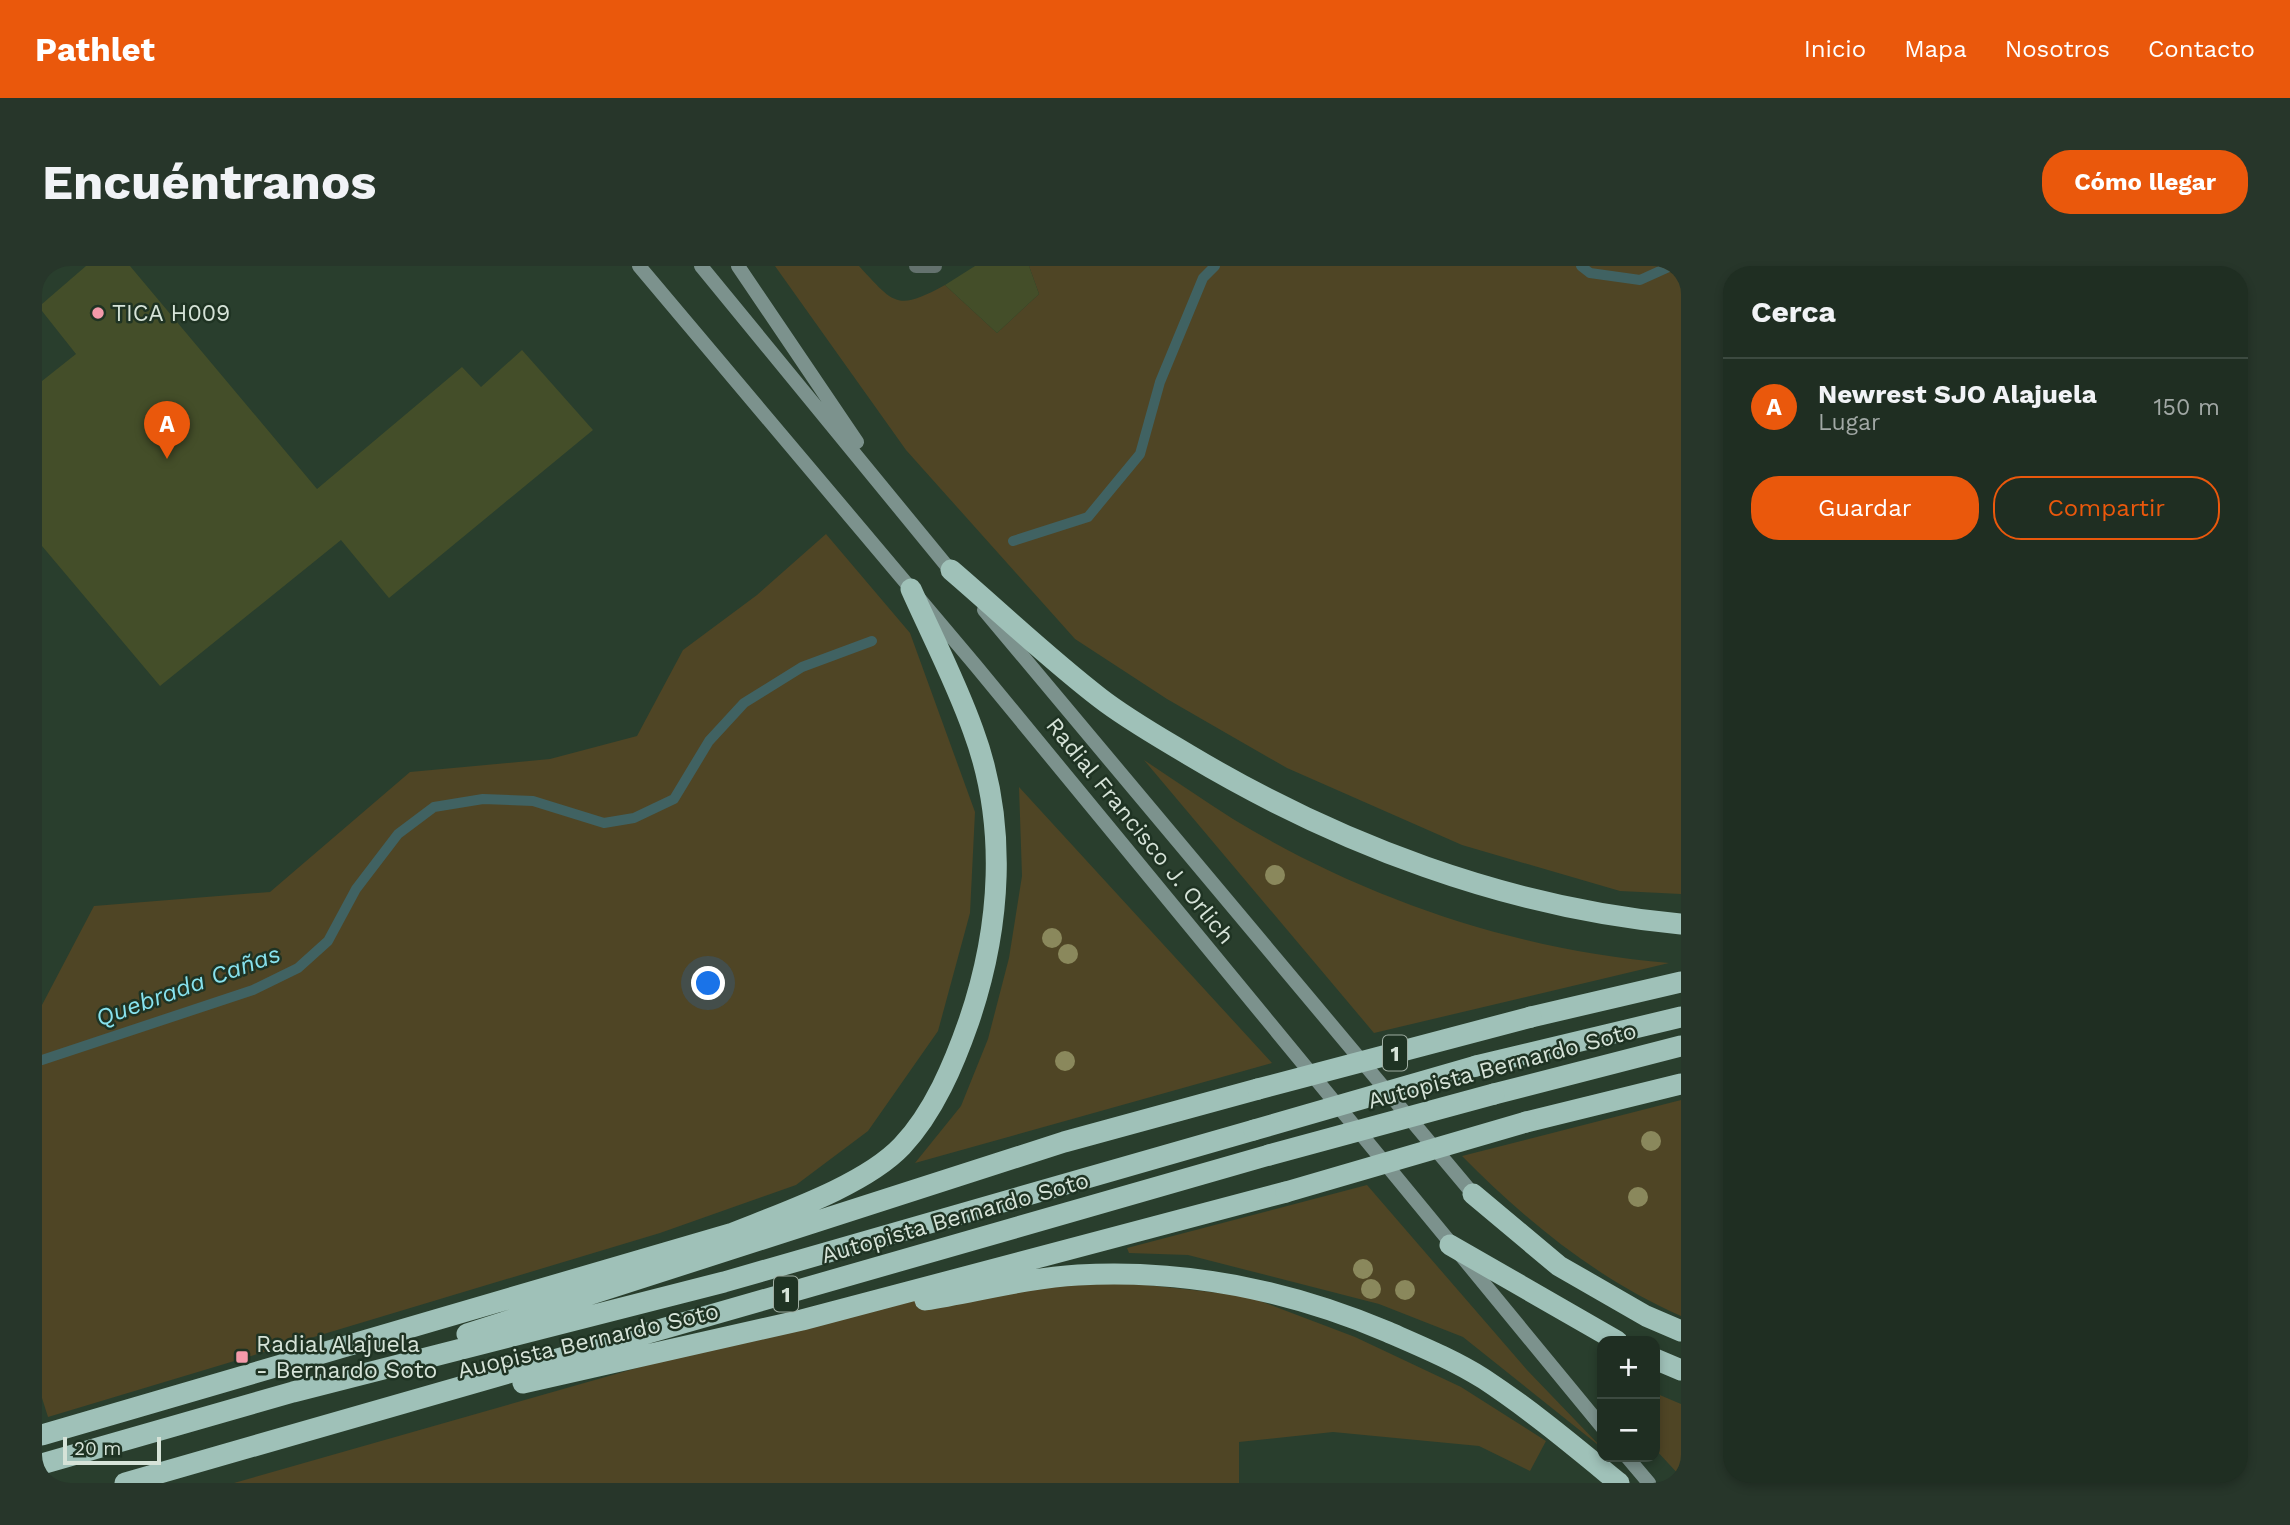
<!DOCTYPE html>
<html lang="es">
<meta charset="utf-8">
<style>
body{margin:0;font-family:"Work Sans",sans-serif;background:#27362a;color:#f1f3f6}
.controls{position:absolute;right:21px;bottom:21px;display:grid;overflow:hidden;border-radius:14px;box-shadow:0 4px 10px #0003}
.controls button{width:63px;height:63px;display:grid;place-items:center;padding:0;border:0;border-bottom:2px solid #3c4a40;background:#1f2e22;color:#f1f3f6;font:35px sans-serif}
.scale{position:absolute;left:21px;bottom:18px;width:98px;box-sizing:border-box;padding-left:7px;border:4px solid #d6e3d8;border-top:0;font-size:19px;line-height:24px;white-space:nowrap;color:#d6e3d8;-webkit-text-stroke:5px #1f3323;paint-order:stroke}
.you{position:absolute;left:667px;top:718px;width:24px;height:24px;margin:-18px;border:5px solid #fff;border-radius:50%;background:#1a73e8;box-shadow:0 0 0 10px #1a73e833}
.badge{display:grid;place-items:center;width:46px;height:46px;border-radius:50%;background:#ea580c;color:#fff;font-size:23px;font-weight:700}
.pin{position:absolute;translate:-50% -58px;filter:drop-shadow(0 2px 4px #0008)}
.pin::after{content:'';position:absolute;top:37px;width:24px;height:21px;background:inherit;clip-path:polygon(0 0,100% 0,50% 100%)}
.list{margin:0;padding:0;list-style:none}
h2{display:flex;justify-content:space-between;align-items:center;height:91px;margin:0;padding:0 28px;font-size:30px}
h2 small{font-size:23px;font-weight:400;color:#a1a8a5}
.list li{display:grid;grid-template-columns:46px 1fr auto;gap:21px;align-items:center;box-sizing:border-box;height:98px;padding:0 28px;border-top:2px solid #3c4a40}
.list b{display:block;font-size:26px;white-space:nowrap}
.list p{margin:0;font-size:23px;white-space:nowrap;color:#a1a8a5}
.list em{font-size:23px;font-style:normal;color:#a1a8a5}
.actions{display:flex;gap:14px;padding:21px 28px}
.actions a{flex:1;padding:16px 0;border:2px solid #ea580c;border-radius:28px;text-align:center;font-size:24px;color:#ea580c}
.actions .main{background:#ea580c;color:#fff}
.map{position:relative;flex:none;width:1639px;height:1217px;overflow:hidden;border-radius:28px}
header{display:flex;align-items:center;gap:42px;box-sizing:border-box;height:98px;padding:0 35px;background:#ea580c;color:#fff}
header strong{font-size:33px}
nav{display:flex;gap:38px;margin-inline-start:auto;font-size:24px}
.intro{display:flex;align-items:center;justify-content:space-between;box-sizing:border-box;height:168px;padding:0 42px}
h1{margin:0;font-size:49px}
.button{padding:18px 32px;border-radius:28px;background:#ea580c;color:#fff;font-size:24px;font-weight:700}
main{display:flex;gap:42px;padding:0 42px}
aside{flex:1;background:#1f2e22;border-radius:28px;box-shadow:0 4px 10px #0003}
.map>svg:first-child{display:block}
.green{fill:#4f4525}
.lines{fill:none;stroke-linecap:round;stroke-linejoin:round}
.stream{stroke:#406262;stroke-width:10}
.building{fill:#444e29}
.lane{stroke:#64726e;stroke-width:14}
.secondary{stroke:#7c928d;stroke-width:14}
.highway{stroke:#9fc1b8;stroke-width:21}
.highway-bridge{stroke:#9fc1b8;stroke-width:21}
.tree{fill:#8a885c}
.poi-dot{fill:#f39aaa;stroke:#1f3323;stroke-width:2.5}
.labels{text-anchor:middle;dominant-baseline:central;stroke-width:5;stroke-linejoin:round;paint-order:stroke}
.shield{fill:#1f3323;stroke:#9faea2;stroke-width:2}
.shield-label{font-size:21px;font-weight:bold;fill:#d6e3d8}
.poi-label{font-size:23px;fill:#d6e3d8;stroke:#1f3323;text-anchor:start}
.street-label{font-size:23px;fill:#d6e3d8;stroke:#1f3323}
.water-label{font-size:24px;font-style:italic;fill:#87e2ee;stroke:#1f3323}
</style>
<header>
<strong>Pathlet</strong>
<nav><a>Inicio</a><a>Mapa</a><a>Nosotros</a><a>Contacto</a></nav>
</header>
<div class="intro"><h1>Encuéntranos</h1><a class="button">Cómo llegar</a></div>
<main>
<div class="map">
<svg width="1639" height="1217" viewBox="0 0 1639 1217">
<rect width="100%" height="100%" fill="#293e2d"/>
<path class="green" d="M733,0h84c36,39 38,45 86,19l52,48 42,-39 -10,-28h652v628l-61,-3 -158,-46 -175,-77 -120,-69 -92,-60 -169,-189z
M784,268l84,99 65,179 -5,101 -32,118 -70,100 -72,54 -136,48 -612,184 -6,-19v-393l52,-99 176,-14 140,-120 140,-13 87,-23 46,-86 74,-55z
M1102,494c30,20 59,40 89,59 132,80 282,131 436,144l-295,70z
M977,521l253,276 -357,100 46,-57 27,-67 21,-81 13,-82z
M1639,834v216c-84,-37 -155,-95 -219,-160z
M1325,919l160,185 75,78 -139,-111 -84,-33 -191,-49 -59,-2 -2,-5z
M965,1016h113l127,14 108,41 106,50 85,54 -16,30 -51,-25 -146,-14 -94,10v41h-1005l627,-179z
M1613,1127l26,11v73l-26,-28z"/>
<g class="lines">
<path class="stream" d="M1539,0l9,7 50,7 31,-14
M971,275l75,-24 52,-63 20,-72 43,-104 12,-12
M0,794l211,-70 45,-22 30,-27 28,-52 42,-55 36,-27 49,-8 50,2 71,22 30,-5 40,-19 35,-58 35,-38 58,-36 70,-26"/>
</g>
<path class="building" d="M44,0h44l187,223 145,-122 19,20 41,-37 71,80 -204,168 -48,-58 -181,146 -118,-140v-165l34,-27 -34,-43v-7z
M933,0h54l10,28 -42,39 -52,-48z"/>
<g class="lines">
<path class="lane" d="M874,0h19"/>
<path class="secondary" d="M597,0l337,400 626,761
M659,0l254,310
M696,0l119,176
M942,344l489,584
M1585,1191l22,26"/>
<path class="highway" d="M909,304c49,42 97,88 149,128 27,21 59,39 89,57 149,89 318,153 492,169
M1489,751l150,-35
M1434,800l205,-49
M1452,828l187,-48
M1484,856l155,-38
M1431,928l86,72 87,50 35,15
M1408,979l167,96
M883,1034c50,-8 102,-22 153,-25 108,-6 211,15 310,57 32,14 66,28 96,47 47,31 91,68 135,104
M425,1068l597,-192 194,-53
M1613,1093l26,11
M481,1117l279,-63 484,-128
M0,1169l691,-202c50,-20 132,-48 169,-87 32,-34 52,-82 67,-125 32,-94 39,-197 4,-291 -17,-48 -41,-94 -62,-141
M0,1198l251,-72 431,-110 530,-152
M83,1217l1144,-328"/>
<path class="highway-bridge" d="M1216,823l273,-72
M1212,864l222,-64
M1227,889l225,-61
M1244,926l240,-70"/>
</g>
<g class="tree">
<circle cx="1233" cy="609" r="10"/>
<circle cx="1010" cy="672" r="10"/>
<circle cx="1026" cy="688" r="10"/>
<circle cx="1023" cy="795" r="10"/>
<circle cx="1609" cy="875" r="10"/>
<circle cx="1596" cy="931" r="10"/>
<circle cx="1321" cy="1003" r="10"/>
<circle cx="1329" cy="1023" r="10"/>
<circle cx="1363" cy="1024" r="10"/>
</g>
<g class="poi-dot">
<circle cx="56" cy="47" r="7"/>
<rect x="193" y="1084" width="14" height="14" rx="3.5"/>
</g>
<g class="labels">
<g class="shield">
<rect x="1341" y="769.5" width="24" height="35" rx="5"/>
<rect x="732" y="1010.5" width="24" height="35" rx="5"/>
</g>
<g class="shield-label">
<text x="1353" y="787">1</text>
<text x="744" y="1028">1</text>
</g>
<g class="poi-label">
<text x="70" y="47">TICA H009</text>
<text x="214" y="1078">Radial Alajuela<tspan x="214" dy="26">- Bernardo Soto</tspan></text>
</g>
<g class="street-label">
<text transform="translate(1098 565) rotate(51)">Radial Francisco J. Orlich</text>
<text transform="translate(1460 800) rotate(-15)">Autopista Bernardo Soto</text>
<text transform="translate(913 952) rotate(-16)">Autopista Bernardo Soto</text>
<text transform="translate(546 1075) rotate(-13)">Auopista Bernardo Soto</text>
</g>
<g class="water-label">
<text transform="translate(146 720) rotate(-20)">Quebrada Cañas</text>
</g>
</g>
</svg>
<div class="controls">
<button>+</button>
<button>−</button>
</div>
<div class="scale">20 m</div>
<div class="you"></div>
<div class="pin badge" style="left:125px;top:193px">A</div>
</div>
<aside>
<h2>Cerca<small></small></h2>
<ul class="list">
<li><span class="badge">A</span><div><b>Newrest SJO Alajuela</b><p>Lugar</p></div><em>150 m</em></li>
</ul>
<div class="actions"><a class="main">Guardar</a><a>Compartir</a></div>
</aside>
</main>
